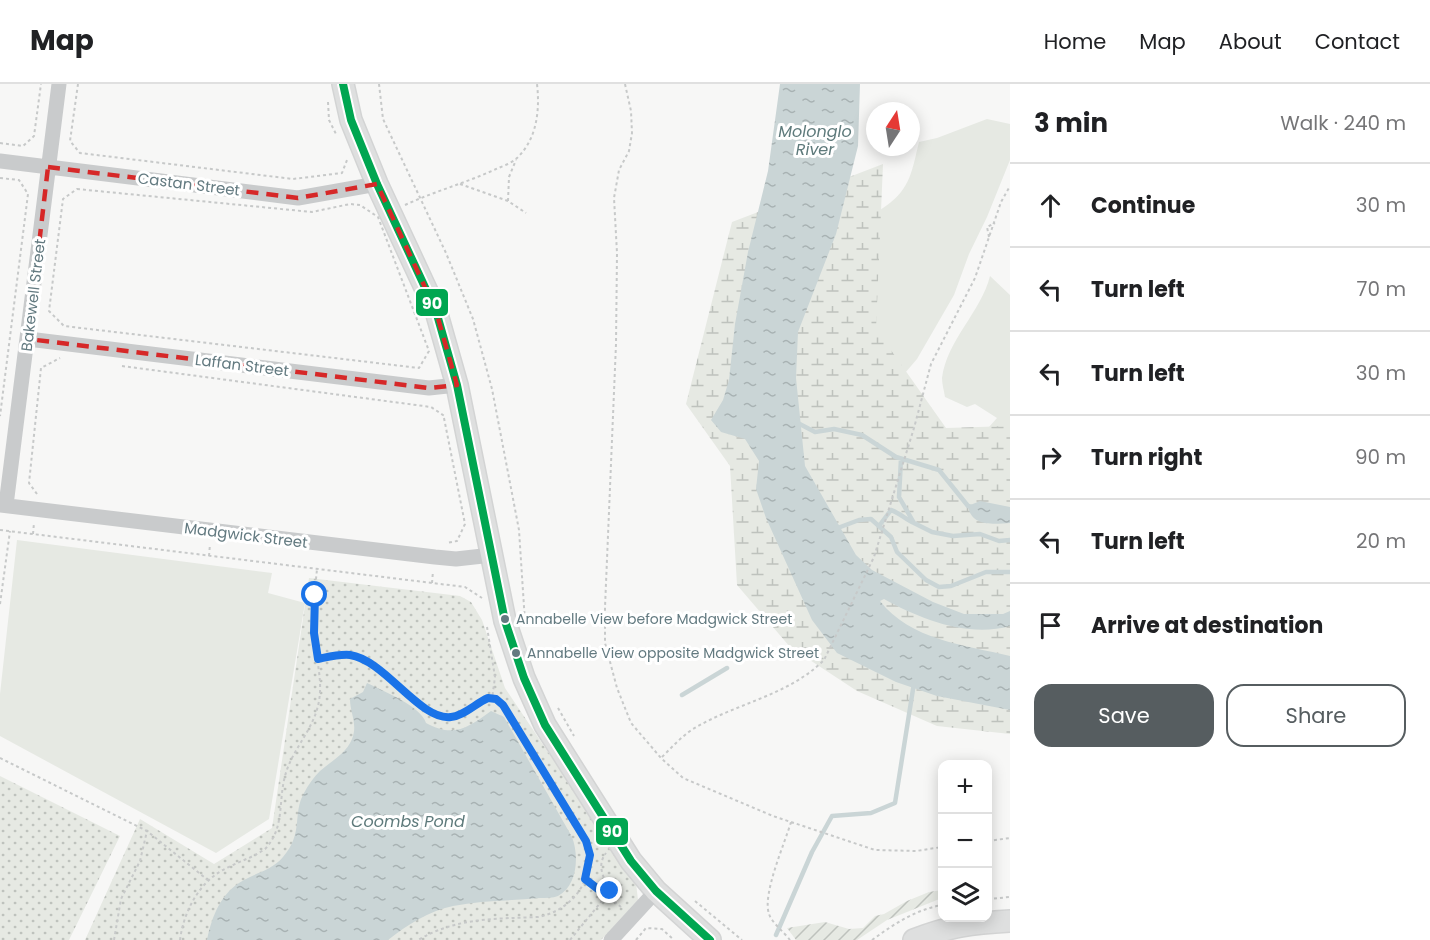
<!DOCTYPE html>
<meta charset="utf-8">
<style>
body{margin:0;font-family:Poppins,sans-serif;background:#f2f2f2;color:#202124}
.controls{position:absolute;right:18px;bottom:18px;display:grid;overflow:hidden;border-radius:12px;box-shadow:0 3px 15px #0003}
.controls button{width:54px;height:54px;display:grid;place-items:center;padding:0;border:0;border-bottom:2px solid #e0e0e0;background:#fff;color:#202124;font:30px sans-serif}
.compass{position:absolute;left:866px;top:18px;width:54px;height:54px;border-radius:50%;background:#fff;box-shadow:0 3px 15px #0003;rotate:12deg}
.stop{position:absolute;width:18px;height:18px;margin:-14px;border:4px solid #1a73e8;border-radius:50%;background:#fff}
.stop.end{background:#1a73e8;border-color:#fff;box-shadow:0 2px 6px #0008}
.list{margin:0;padding:0;list-style:none}
h2{display:flex;justify-content:space-between;align-items:center;height:78px;margin:0;padding:0 24px;font-size:26px}
h2 small{font-size:20px;font-weight:400;color:#757577}
.list li{display:grid;grid-template-columns:39px 1fr auto;gap:18px;align-items:center;box-sizing:border-box;height:84px;padding:0 24px;border-top:2px solid #e0e0e0}
.list b{display:block;font-size:22px;white-space:nowrap}
.list em{font-size:20px;font-style:normal;color:#757577}
.actions{display:flex;gap:12px;padding:18px 24px}
.actions a{flex:1;padding:14px 0;border:2px solid #565d60;border-radius:18px;text-align:center;font-size:21px;color:#565d60}
.actions .main{background:#565d60;color:#fff}
.icon{flex:none;width:33px;height:33px;fill:none;stroke:currentColor;stroke-width:2;stroke-linecap:round;stroke-linejoin:round}
.map{position:relative;flex:none;width:1010px;height:856px;overflow:hidden}
header{display:flex;align-items:center;gap:36px;box-sizing:border-box;height:84px;padding:0 30px;background:#fff;border-bottom:2px solid #e0e0e0}
header strong{font-size:28px}
nav{display:flex;gap:33px;margin-inline-start:auto;font-size:21px}
main{display:flex}
aside{flex:1;background:#fff}
.map>svg:first-child{display:block}
.grass{fill:#e6e9e3}
.wetland{fill:url(#wetland-marsh)}
.park{fill:url(#park-dots)}
.garden{fill:url(#garden-furrows)}
.water{fill:url(#water-ripples)}
.lines{fill:none;stroke-linecap:round;stroke-linejoin:round}
.stream{stroke:#cad5d6;stroke-width:4.5}
.secondary-casing{stroke:#d3d4d4;stroke-width:24}
.path{stroke:#c7c9c9;stroke-width:2;stroke-dasharray:3 3;stroke-linecap:butt}
.street{stroke:#c9cbcc;stroke-width:15}
.secondary{stroke:#dedfdf;stroke-width:21}
.bus-1-casing{stroke:#fff;stroke-width:12}
.bus-1{stroke:#00a651;stroke-width:8}
.route{stroke:#1a73e8;stroke-width:8}
.marked{fill:none;stroke:#d62828;stroke-width:4.5;stroke-dasharray:12 8;stroke-linejoin:round}
.bus-dot{fill:#637a80;stroke:#fff;stroke-width:2}
.labels{text-anchor:middle;dominant-baseline:central;stroke-width:6;stroke-linejoin:round;paint-order:stroke}
.bus-label{font-size:14px;fill:#637a80;stroke:#fff;text-anchor:start}
.street-label{font-size:15px;fill:#637a80;stroke:#fff}
.water-label{font-size:16px;font-style:italic;fill:#5e7a7b;stroke:#fff}
.line-badge{stroke:#fff;stroke-width:2}
.badge-label{font-size:16px;text-anchor:middle;font-weight:bold;fill:#fff}
</style>
<header>
<strong>Map</strong>
<nav><a>Home</a><a>Map</a><a>About</a><a>Contact</a></nav>
</header>
<main>
<div class="map">
<svg width="1010" height="856" viewBox="0 0 1010 856">
<defs>
<pattern id="wetland-marsh" width="20" height="14" patternUnits="userSpaceOnUse" patternTransform="scale(1.5)"><rect width="20" height="14" fill="#e6e9e3"/><path d="M1 5h8M5 5V1M11 12h8M15 12V8" fill="none" stroke="#bec2bd"/></pattern>
<pattern id="park-dots" width="8" height="8" patternUnits="userSpaceOnUse" patternTransform="scale(1.5)"><rect width="8" height="8" fill="#e6e9e3"/><path d="M2 2h.1M6 6h.1" fill="none" stroke="#bec2bd" stroke-width="1.8" stroke-linecap="round"/></pattern>
<pattern id="garden-furrows" width="10" height="10" patternUnits="userSpaceOnUse" patternTransform="scale(1.5)"><rect width="10" height="10" fill="#e6e9e3"/><path d="M-1 1l2-2M0 10L10 0M9 11l2-2" fill="none" stroke="#bec2bd"/></pattern>
<pattern id="water-ripples" width="26" height="14" patternUnits="userSpaceOnUse" patternTransform="scale(1.5)"><rect width="26" height="14" fill="#cad5d6"/><path d="M2 4q2-2 4 0t4 0M15 11q2-2 4 0t4 0" fill="none" stroke="#a8b2b3"/></pattern>
</defs>
<rect width="100%" height="100%" fill="#f7f7f6"/>
<path class="grass" d="M987,35l23,5v36l-23,57 -18,37 -15,41 -37,64 -12,14 -87,-26 62,-137c30,-19 31,-35 39,-68l18,-4z
M990,192l20,19v199l-21,-67 8,-9 -22,-14 -8,3 -22,-10c-1,-6 -3,-13 -3,-19 5,-38 39,-66 48,-102z
M17,456l255,33 -4,20 37,10 -36,216 -53,34 -216,-117v-42z"/>
<path class="wetland" d="M883,80l-7,165 70,99 64,-2v308l-73,-8 -80,-35 -67,-44 -53,-62 -7,-119 -44,-62 46,-182z"/>
<path class="park" d="M309,494l151,18 11,6 11,18 23,68 131,195 2,17 -37,40h-516l55,-121 74,45 58,-36z
M0,692l120,60 -51,104h-69z"/>
<path class="garden" d="M942,806v8l-55,22 -30,20h-61l-9,-12 38,-6 24,7 14,-1 12,-12 9,-2 23,-13 22,-9z"/>
<path class="water" d="M780,0h80l-2,62 -22,88 -38,98 -2,46 9,88 51,89 16,15 61,32 31,12h39l7,-3v15c-42,12 -90,-7 -126,-27l-4,2c30,39 85,44 130,55v54l-73,-14 -41,-14 -59,-29 -25,-33 -46,-102 -10,-29 3,-28 -14,-22 -24,-7 -10,-12 12,-20 6,-20 6,-56 13,-72 20,-81z
M980,417l30,6v16c-16,1 -39,4 -42,-17z
M367,599c16,8 54,23 59,40 27,15 42,5 65,-12l13,6 68,120c7,18 6,48 -14,59 -5,2 -12,2 -18,2 -29,3 -58,2 -87,8 -24,5 -46,19 -65,34h-181c5,-24 14,-48 37,-60 14,-8 28,-10 39,-23 21,-24 9,-43 21,-64 4,-8 10,-16 16,-22 11,-10 26,-17 32,-32 6,-15 -2,-26 -2,-40l13,-7z"/>
<g class="lines">
<path class="stream" d="M794,337l21,11 19,-3 28,6 34,22 43,13 29,36 4,1
M901,375l-2,38 15,26 18,9 21,4 27,-2 19,7 11,-1
M879,442l12,-16c9,3 14,9 23,13
M835,445l24,-9 12,-1 20,18 6,15 29,28 13,7 12,-1 35,-14h24
M682,611l45,-27
M776,851l36,-83 20,-36 39,-3 24,-10 19,-120"/>
<g class="secondary-casing">
<path id="secondary" d="M343,0l8,36 26,64 59,127 21,74 48,236 19,57 21,47 86,136 25,30 54,49
M914,856c35,-14 59,-17 96,-19"/>
</g>
<path class="path" d="M78,0l-8,57 10,12 213,26 49,-6 5,-13
M379,0l4,35 63,134 27,66 19,70 27,141 6,92
M625,0l6,27 1,22 -3,18 -10,19 -5,28 3,55 -1,91 -11,263v36l12,45 14,35 30,35 22,20 90,38 102,34 41,1 26,-4
M328,18l1,18 8,16
M0,59l23,3 11,-10 7,-52
M0,94l19,2 9,14 -28,222
M460,100l48,17 18,12
M77,105l235,23 38,-8 10,1 18,12 51,134 -10,17 -355,-42 -15,-15 14,-112z
M508,117l1,-24 7,-17
M405,121c30,-14 61,-22 91,-36 7,-3 16,-6 21,-11 20,-19 23,-48 20,-74
M989,153l-2,-10 8,-4
M122,282l309,41 15,10
M444,334l21,106 -8,17 -11,2
M37,410l-8,-11 12,-115 19,-10
M0,446l465,57 17,11
M33,450l1,-11
M209,472l1,-12
M432,499l1,-12
M0,520l10,-73
M487,543l8,50 -3,22
M317,575c12,-2 25,-6 37,-2 32,8 68,64 97,60 13,-1 25,-14 37,-19l8,1 10,9 81,133c10,36 -13,69 -49,76 -43,2 -80,0 -120,23
M558,624l16,28
M662,673c10,-10 19,-20 31,-28 43,-26 95,-33 131,-69l50,-103 40,-129 17,-64 44,-86 26,-76 9,-16
M0,674l147,73 62,50
M988,757l22,-3
M586,795l35,28
M988,815l22,-2
M695,817l47,39
M114,856l7,-41 19,-38 7,-30
M180,856c3,-24 15,-50 35,-65 15,-11 34,-15 50,-26 20,-21 13,-47 20,-73 7,-27 29,-46 34,-75 4,-23 -4,-45 -5,-68 -2,-21 1,-43 3,-64
M570,856l40,-49c-6,-13 -14,-25 -4,-38
M636,856l10,-12 16,1 12,11
M790,856c-6,-8 -18,-17 -21,-26 -7,-20 16,-71 22,-92
M872,856c22,-16 43,-30 70,-35"/>
<path class="street" d="M0,77l298,37 79,-14
M28,255l401,49 28,-3
M0,421l435,52 21,2 36,-4
M6,421l53,-421
M611,856l45,-49"/>
<use href="#secondary" class="secondary"/>
<g class="bus-1-casing">
<path id="bus-1" d="M343,0l8,36 26,64 59,127 21,74 48,236 19,57 21,47 86,136 25,30 54,49"/>
</g>
<use href="#bus-1" class="bus-1"/>
</g>
<g class="lines">
<path class="route" d="M315,511l-1,38 4,26c10,-2 21,-5 32,-4 35,5 70,66 101,62 13,-1 25,-14 37,-19l8,1 7,6 83,136 4,14 -5,24 22,17 3,-5"/>
</g>
<path class="marked" d="M48,83l250,31 79,-14 59,127 21,74 -28,3 -401,-49z"/>
<g class="bus-dot">
<circle cx="505" cy="535" r="5"/>
<circle cx="516" cy="569" r="5"/>
</g>
<g class="labels">
<g class="bus-label">
<text x="516" y="535">Annabelle View before Madgwick Street</text>
<text x="527" y="569">Annabelle View opposite Madgwick Street</text>
</g>
<g class="street-label">
<text transform="translate(189 100) rotate(7)">Castan Street</text>
<text transform="translate(33 211) rotate(-83)">Bakewell Street</text>
<text transform="translate(242 281) rotate(7)">Laffan Street</text>
<text transform="translate(246 451) rotate(7)">Madgwick Street</text>
</g>
<g class="water-label">
<text x="815" y="47">Molonglo<tspan x="815" dy="18">River</tspan></text>
<text x="408" y="737">Coombs Pond</text>
</g>
</g>
<g class="line-badge">
<rect x="415" y="204" width="34" height="29" rx="6" fill="#00a651"/>
<rect x="595" y="733" width="34" height="29" rx="6" fill="#00a651"/>
</g>
<g class="badge-label">
<text x="432" y="225">90</text>
<text x="612" y="753">90</text>
</g>
</svg>
<div class="controls">
<button>+</button>
<button>−</button>
<button><svg class="icon" aria-label="layers" viewBox="0 0 24 24"><path d="M12 4l9 5-9 5-9-5zM3 14l9 5 9-5"/></svg></button>
</div>
<svg class="compass" viewBox="-18 -18 36 36"><path d="M0-13l5 13h-10z" fill="#e53935"/><path d="M0 13l5-13h-10z" fill="#757577"/></svg>
<div class="stop" style="left:315px;top:511px"></div>
<div class="stop end" style="left:610px;top:807px"></div>
</div>
<aside>
<h2>3 min<small>Walk · 240 m</small></h2>
<ul class="list">
<li><svg class="icon" aria-label="ahead" viewBox="0 0 24 24"><path d="M12 20V5M6 11l6-6 6 6"/></svg><div><b>Continue</b></div><em>30 m</em></li>
<li><svg class="icon" aria-label="left" viewBox="0 0 24 24"><path d="M17 20v-9H6M10 6l-5 5 5 5"/></svg><div><b>Turn left</b></div><em>70 m</em></li>
<li><svg class="icon" aria-label="left" viewBox="0 0 24 24"><path d="M17 20v-9H6M10 6l-5 5 5 5"/></svg><div><b>Turn left</b></div><em>30 m</em></li>
<li><svg class="icon" aria-label="right" viewBox="0 0 24 24"><path d="M7 20v-9h11M14 6l5 5-5 5"/></svg><div><b>Turn right</b></div><em>90 m</em></li>
<li><svg class="icon" aria-label="left" viewBox="0 0 24 24"><path d="M17 20v-9H6M10 6l-5 5 5 5"/></svg><div><b>Turn left</b></div><em>20 m</em></li>
<li><svg class="icon" aria-label="arrive" viewBox="0 0 24 24"><path d="M6 21V4h12l-3 4 3 4H6"/></svg><div><b>Arrive at destination</b></div></li>
</ul>
<div class="actions"><a class="main">Save</a><a>Share</a></div>
</aside>
</main>
